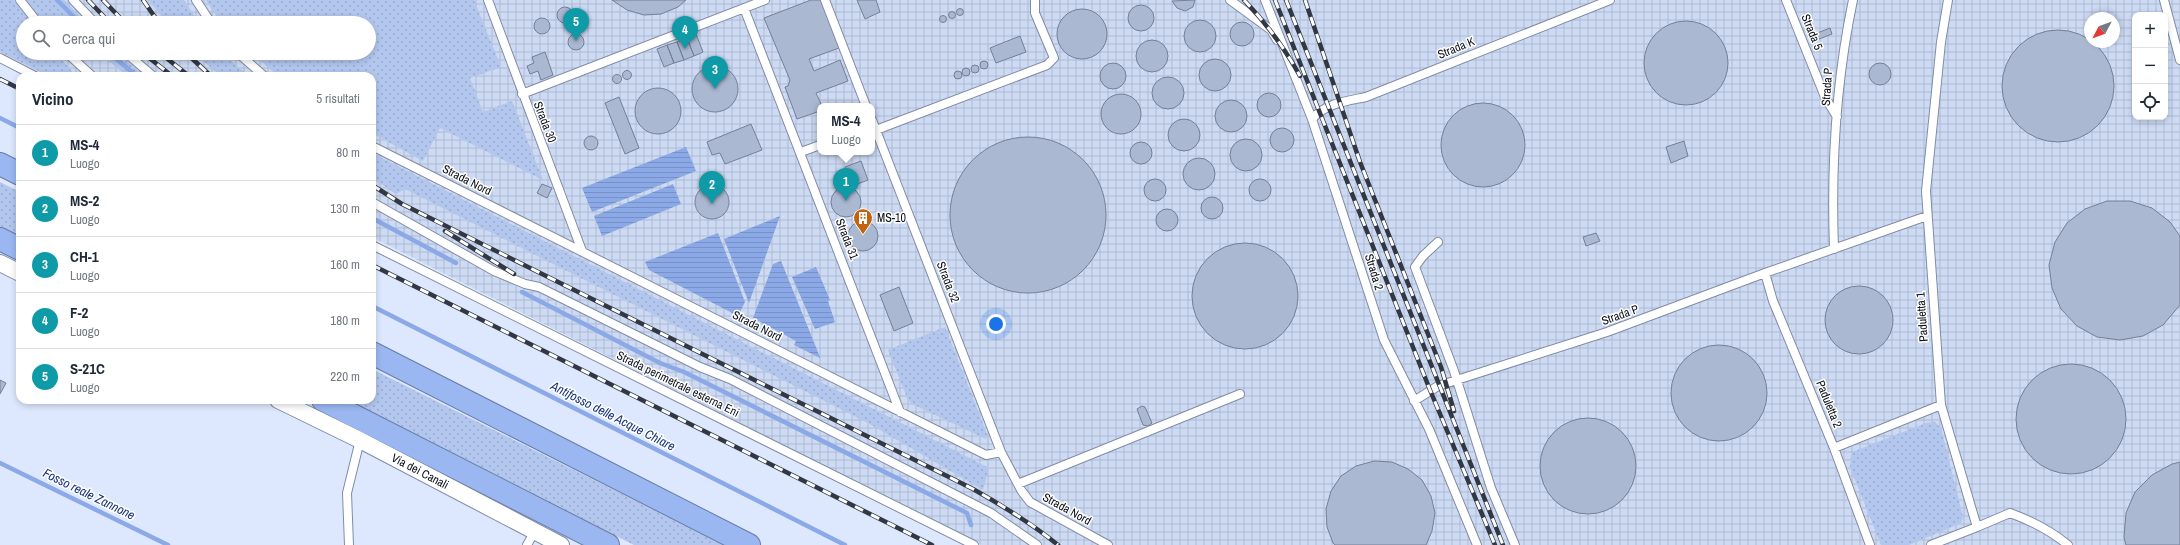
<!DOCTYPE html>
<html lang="it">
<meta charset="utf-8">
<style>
body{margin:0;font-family:"Archivo Narrow",sans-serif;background:#f6f6f7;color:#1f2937}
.controls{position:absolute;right:12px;top:12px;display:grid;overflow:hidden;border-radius:8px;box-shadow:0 2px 6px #0003}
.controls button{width:36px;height:36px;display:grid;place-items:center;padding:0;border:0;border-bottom:1px solid #e0e1e3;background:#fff;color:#1f2937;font:20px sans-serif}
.compass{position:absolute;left:2084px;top:12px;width:36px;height:36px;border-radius:50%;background:#fff;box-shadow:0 2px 6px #0003;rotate:229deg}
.you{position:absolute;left:996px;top:324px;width:14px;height:14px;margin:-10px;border:3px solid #fff;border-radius:50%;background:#1a73e8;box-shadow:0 0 0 6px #1a73e833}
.badge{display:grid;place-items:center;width:26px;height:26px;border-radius:50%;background:#c06411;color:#fff;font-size:13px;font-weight:700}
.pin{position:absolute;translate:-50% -33px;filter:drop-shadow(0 1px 2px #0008)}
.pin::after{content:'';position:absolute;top:21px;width:14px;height:12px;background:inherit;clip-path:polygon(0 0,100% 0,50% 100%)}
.popup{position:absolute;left:817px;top:103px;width:58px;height:52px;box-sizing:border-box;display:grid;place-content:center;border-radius:8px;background:#fff;filter:drop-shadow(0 1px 3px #0005);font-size:13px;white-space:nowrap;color:#747a83}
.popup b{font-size:15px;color:#1f2937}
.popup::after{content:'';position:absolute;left:50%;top:100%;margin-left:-8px;border:8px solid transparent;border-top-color:#fff}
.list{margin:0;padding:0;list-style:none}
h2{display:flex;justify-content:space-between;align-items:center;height:52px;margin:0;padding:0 16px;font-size:17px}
h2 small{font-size:13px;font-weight:400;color:#747a83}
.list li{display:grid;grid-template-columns:26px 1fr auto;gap:12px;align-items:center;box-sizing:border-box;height:56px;padding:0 16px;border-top:1px solid #e0e1e3}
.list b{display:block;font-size:15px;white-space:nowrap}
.list p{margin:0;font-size:13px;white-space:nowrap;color:#747a83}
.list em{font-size:13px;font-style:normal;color:#747a83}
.icon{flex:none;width:22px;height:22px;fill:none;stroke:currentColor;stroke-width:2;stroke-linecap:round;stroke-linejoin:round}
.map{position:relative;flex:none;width:2180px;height:545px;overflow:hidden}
.search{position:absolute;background:#fff;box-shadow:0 2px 6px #0003;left:16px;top:16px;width:360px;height:44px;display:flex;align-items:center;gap:10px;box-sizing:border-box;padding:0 14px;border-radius:22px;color:#747a83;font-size:15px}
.panel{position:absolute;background:#fff;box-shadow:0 2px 6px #0003;left:16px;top:72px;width:360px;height:332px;border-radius:12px}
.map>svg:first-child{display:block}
.industrial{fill:url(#industrial-grid);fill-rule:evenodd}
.grass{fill:url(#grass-dots)}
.water{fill:url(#water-rules)}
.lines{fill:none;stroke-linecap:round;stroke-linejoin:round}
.stream{stroke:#8ba9e6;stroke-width:4.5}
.building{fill:#abb8d2;stroke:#748099}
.lane-casing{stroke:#808ca5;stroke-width:10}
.street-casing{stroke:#808ca5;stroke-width:18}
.highway-casing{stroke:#687ca5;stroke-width:24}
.lane{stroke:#fff;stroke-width:8}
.street{stroke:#fff;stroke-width:16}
.highway{stroke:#9ab7f1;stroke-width:22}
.rail-casing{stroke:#313743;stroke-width:4.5}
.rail{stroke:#fff;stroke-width:3;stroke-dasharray:9;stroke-linecap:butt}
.labels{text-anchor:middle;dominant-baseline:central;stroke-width:3;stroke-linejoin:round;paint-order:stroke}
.street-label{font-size:12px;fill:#0a0f18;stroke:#fff}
.poi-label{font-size:12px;fill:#0a0f18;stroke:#fff;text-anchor:start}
.water-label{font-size:13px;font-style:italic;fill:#18347b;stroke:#fff}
</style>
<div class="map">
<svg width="2180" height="545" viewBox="0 0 2180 545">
<defs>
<pattern id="industrial-grid" width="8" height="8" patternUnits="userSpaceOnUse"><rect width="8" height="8" fill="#ccdaf4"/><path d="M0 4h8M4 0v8" fill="none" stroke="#aebad0"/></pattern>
<pattern id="grass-dots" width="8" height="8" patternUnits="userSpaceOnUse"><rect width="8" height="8" fill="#b2c6ee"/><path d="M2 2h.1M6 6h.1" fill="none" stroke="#98a9cb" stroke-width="1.8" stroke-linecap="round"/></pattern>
<pattern id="water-rules" width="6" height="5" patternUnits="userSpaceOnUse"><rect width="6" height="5" fill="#8ba9e6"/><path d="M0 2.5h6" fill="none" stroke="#7790c5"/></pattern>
</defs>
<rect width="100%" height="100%" fill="#dde8fe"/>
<path class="industrial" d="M0,0h2180v545h-1199l-609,-308v-161h-325l-47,-24zM2135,15h30v102h-30zM2090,18h24v24h-24zM23,23h346v30h-346zM820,106h52v46h-52z"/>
<path class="grass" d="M0,0h14l18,23h-9v30h33l20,23h-27l-49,-24z
M26,0h38l22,23h-41z
M148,0h36l15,23h-32z
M206,0h268l27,67 -31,11 13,34 29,-11 31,79 -103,-52 -17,33 -51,-28v-57h-94l-26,-23h117v-30h-148z
M96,53h21l27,23h-17l-24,-20z
M194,53h28l27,23h-28z
M372,153l617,315 -6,22 -115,-67 -463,-234 -9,5 -24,-16z
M0,182l20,10v45l-20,-10z
M945,327l42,107 -1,5 -74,-35 -4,-4 -20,-50z
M372,369l352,176h-90l-288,-145h26z
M1935,422l6,6 22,89 -2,6 -52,22h-28l-31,-78 1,-12 4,-4 71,-28z"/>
<path class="water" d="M686,147l10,24 -104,41 -10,-24z
M673,184l8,20 -79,32 -8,-20z
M780,216l-31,87 -25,-64z
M718,233l27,69 -7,14 -89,-46 -4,-8z
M781,261l39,96v1l-26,-13 2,-4 -43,-23 20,-54z
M816,267l14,33 -2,1 7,21 -20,7 -23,-52z"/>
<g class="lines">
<path class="stream" d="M57,0l23,23
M109,53l28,23
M0,118l20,10
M372,218l84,45
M522,292l138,71 24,9 283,141 4,12
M372,306l473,239
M0,463l168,82"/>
</g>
<path class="building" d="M686,0l-8,7 -17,7 -17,1 -17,-5 -15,-10z
M811,0h10l18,48 -30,11 5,12 26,-11 8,21 -32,12 6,13 -2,5 -23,8 -12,-32 3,-1 2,-6 -26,-62z
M857,0h19l4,12 -15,7z
M1195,0l-2,7 -8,4 -8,-3 -5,-7z
M1128 18a13 13 0 1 1 26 0a13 13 0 1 1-26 0Z
M557 15a8 8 0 1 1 16 0a8 8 0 1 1-16 0Z
M956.5 12a3.5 3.5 0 1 1 7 0a3.5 3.5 0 1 1-7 0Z
M1057 34a25 25 0 1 1 50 0a25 25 0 1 1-50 0Z
M948.5 15a3.5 3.5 0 1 1 7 0a3.5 3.5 0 1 1-7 0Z
M939.5 19a3.5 3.5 0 1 1 7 0a3.5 3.5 0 1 1-7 0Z
M534 26a8 8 0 1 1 16 0a8 8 0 1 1-16 0Z
M1184 36a16 16 0 1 1 32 0a16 16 0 1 1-32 0Z
M1644 63a42 42 0 1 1 84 0a42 42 0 1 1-84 0Z
M1230 34a12 12 0 1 1 24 0a12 12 0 1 1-24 0Z
M1830,28l2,6 -18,7 -2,-2v-4z
M2002 86a56 56 0 1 1 112 0a56 56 0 1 1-112 0Z
M696,34l7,18 -9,4 -7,-18z
M568 42a8 8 0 1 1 16 0a8 8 0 1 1-16 0Z
M1020,36l6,16 -30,11 -6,-15z
M687,38l7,18 -10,4 -7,-18z
M1136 56a16 16 0 1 1 32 0a16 16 0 1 1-32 0Z
M677,42l7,18 -10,3 -7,-18z
M667,45l7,18 -10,4 -7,-18z
M545,52l8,23 -12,5 -3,-9 -8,3 -3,-8 7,-3 -2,-6z
M1199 75a16 16 0 1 1 32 0a16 16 0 1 1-32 0Z
M980 65a4 4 0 1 1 8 0a4 4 0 1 1-8 0Z
M1100 76a13 13 0 1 1 26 0a13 13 0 1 1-26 0Z
M1869 74a11 11 0 1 1 22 0a11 11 0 1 1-22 0Z
M971 69a4 4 0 1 1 8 0a4 4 0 1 1-8 0Z
M692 89a23 23 0 1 1 46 0a23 23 0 1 1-46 0Z
M962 72a4 4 0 1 1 8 0a4 4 0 1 1-8 0Z
M622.5 75a4.5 4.5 0 1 1 9 0a4.5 4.5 0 1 1-9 0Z
M954 75a4 4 0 1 1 8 0a4 4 0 1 1-8 0Z
M612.5 79a4.5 4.5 0 1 1 9 0a4.5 4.5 0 1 1-9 0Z
M1152 93a16 16 0 1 1 32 0a16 16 0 1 1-32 0Z
M635 111a23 23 0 1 1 46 0a23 23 0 1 1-46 0Z
M1257 105a12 12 0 1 1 24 0a12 12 0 1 1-24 0Z
M1101 114a20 20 0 1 1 40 0a20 20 0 1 1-40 0Z
M619,97l20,51 -14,6 -20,-51z
M1215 116a16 16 0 1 1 32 0a16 16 0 1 1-32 0Z
M1441 145a42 42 0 1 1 84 0a42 42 0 1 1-84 0Z
M1168 135a16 16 0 1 1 32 0a16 16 0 1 1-32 0Z
M751,124l11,26 -37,14 -5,-11 -8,2 -5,-13z
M1270 140a12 12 0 1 1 24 0a12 12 0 1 1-24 0Z
M584 143a7 7 0 1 1 14 0a7 7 0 1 1-14 0Z
M950 215a78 78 0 1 1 156 0a78 78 0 1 1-156 0Z
M1230 155a16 16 0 1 1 32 0a16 16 0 1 1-32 0Z
M1684,141l4,15 -17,7 -5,-16z
M1130 153a11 11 0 1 1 22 0a11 11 0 1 1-22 0Z
M1183 174a16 16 0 1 1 32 0a16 16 0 1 1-32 0Z
M861,161l7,19 -16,6 -7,-19z
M1249 190a11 11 0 1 1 22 0a11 11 0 1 1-22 0Z
M1144 190a11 11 0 1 1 22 0a11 11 0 1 1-22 0Z
M542,184l10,4 -5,10 -10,-5z
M695 202a17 17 0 1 1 34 0a17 17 0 1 1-34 0Z
M831 202a15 15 0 1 1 30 0a15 15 0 1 1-30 0Z
M1201 208a11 11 0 1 1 22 0a11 11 0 1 1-22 0Z
M2107,201h23l22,7 18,14 10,14v69l-17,20 -20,11 -23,4 -23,-3 -20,-11 -16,-17 -9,-21 -3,-23 6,-23 12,-19 18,-14z
M1156 220a11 11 0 1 1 22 0a11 11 0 1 1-22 0Z
M848 236a15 15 0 1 1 30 0a15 15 0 1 1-30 0Z
M1596,233l4,8 -14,5 -3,-9z
M1192 296a53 53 0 1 1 106 0a53 53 0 1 1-106 0Z
M1825 320a34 34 0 1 1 68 0a34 34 0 1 1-68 0Z
M899,287l14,36 -19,8 -14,-36z
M1671 393a48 48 0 1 1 96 0a48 48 0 1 1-96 0Z
M2016 419a55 55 0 1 1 110 0a55 55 0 1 1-110 0Z
M0,380l6,3 -6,11z
M1142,406l3,1 7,16 -4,3 -5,-1 -6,-16z
M1540 466a48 48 0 1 1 96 0a48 48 0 1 1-96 0Z
M1374,461l18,1 16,7 14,11 9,16 4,17 -3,18 -6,14h-91l-2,-2 -6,-16 -1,-18 5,-18 10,-15 15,-10z
M2180,462v83h-54l-2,-8 2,-24 9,-21 17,-17 20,-11z"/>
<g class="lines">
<g class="lane-casing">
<path id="lane" d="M20,0l18,23
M73,0l22,23
M196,0l15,23
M488,0l94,251
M825,0l41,106
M1230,0l41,30 6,10
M1265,0l47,119 72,221 45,89 48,116
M1786,0l39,97 12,20
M1948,0l-7,42 -15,149 15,214 36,122 33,-14c22,8 40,17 58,32
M2164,0l16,60
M744,8l156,404
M67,53l25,23
M126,53l27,23
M238,53l26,23
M0,58l35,18
M522,94l243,-94
M1312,119c14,-16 35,-18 54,-22l244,-97
M872,120l129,332
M876,130l171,-65 7,-7 -19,-45v-13
M372,146l614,309 15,-3 20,38 9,12 78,43
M801,152l19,-7
M372,202l122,69 31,13 14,3 161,80 30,12 261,134 46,32
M1438,242l-15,14 -8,11 39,104 37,117 24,57
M372,245l602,300
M1834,249c-3,-83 2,-168 19,-249
M1765,273l8,28 61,147 36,97
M1414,401l24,-15 169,-54 158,-59 162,-57
M1834,448l107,-43
M1018,484l222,-90
M349,545l-2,-52 13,-53
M527,545l8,-14
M1931,545l46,-18"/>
</g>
<g class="street-casing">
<g id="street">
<path d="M0,263l20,10"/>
<path id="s1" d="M278,400l82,40 201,105"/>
</g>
</g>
<g class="highway-casing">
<path id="highway" d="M0,164l20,10
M0,239l20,10
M372,353l377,192
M323,400l285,145"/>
</g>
<use href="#lane" class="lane"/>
<use href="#street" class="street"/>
<use href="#highway" class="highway"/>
<g class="rail-casing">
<path id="rail" d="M88,0l22,23
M103,0l22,23
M143,0l16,23
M1244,0c22,23 40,47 56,76
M1275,0l155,390 65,155
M1286,0l217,545
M1305,0l55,162 81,205 13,44
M143,53l29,23
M160,53l29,23
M186,53l25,23
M0,79l20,10
M372,185l30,19 571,285c30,17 58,34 85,56
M445,231l69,43
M372,265l560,280"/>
</g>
<use href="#rail" class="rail"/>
</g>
<defs>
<g id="building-pin" transform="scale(1)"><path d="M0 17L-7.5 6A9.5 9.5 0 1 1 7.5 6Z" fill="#c06411" stroke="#fff"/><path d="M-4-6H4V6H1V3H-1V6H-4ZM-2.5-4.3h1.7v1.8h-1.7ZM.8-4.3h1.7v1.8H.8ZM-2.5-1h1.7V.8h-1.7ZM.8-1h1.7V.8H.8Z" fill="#fff"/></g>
</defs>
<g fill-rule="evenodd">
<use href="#building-pin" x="863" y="218"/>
</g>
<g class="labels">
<g class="street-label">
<text transform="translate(1812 32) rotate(68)">Strada 5</text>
<text transform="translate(1456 48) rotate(-22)">Strada K</text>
<text transform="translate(1827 87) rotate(-86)">Strada P</text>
<text transform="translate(545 122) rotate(69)">Strada 30</text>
<text transform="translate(467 180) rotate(27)">Strada Nord</text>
<text transform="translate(847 239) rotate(69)">Strada 31</text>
<text transform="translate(1374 272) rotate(73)">Strada 2</text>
<text transform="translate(948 282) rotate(69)">Strada 32</text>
<text transform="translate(1620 315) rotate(-20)">Strada P</text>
<text transform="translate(1922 317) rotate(-94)">Paduletta 1</text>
<text transform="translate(757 326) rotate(27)">Strada Nord</text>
<text transform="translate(678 384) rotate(26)">Strada perimetrale esterna Eni</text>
<text transform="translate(1829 404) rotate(68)">Paduletta 2</text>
<text stroke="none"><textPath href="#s1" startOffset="159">Via dei Canali</textPath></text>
<text transform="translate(1067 509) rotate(29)">Strada Nord</text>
</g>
<g class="poi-label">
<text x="877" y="218">MS-10</text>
</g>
<g class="water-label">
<text transform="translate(613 416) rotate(27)">Antifosso delle Acque Chiare</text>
<text transform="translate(89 494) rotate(26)">Fosso reale Zannone</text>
</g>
</g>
</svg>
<div class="controls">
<button>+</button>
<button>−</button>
<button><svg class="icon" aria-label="locate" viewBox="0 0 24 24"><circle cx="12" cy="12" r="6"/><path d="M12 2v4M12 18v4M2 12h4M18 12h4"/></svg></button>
</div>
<svg class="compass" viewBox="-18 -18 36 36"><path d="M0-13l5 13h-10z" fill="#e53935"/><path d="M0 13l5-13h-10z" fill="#747a83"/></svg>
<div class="you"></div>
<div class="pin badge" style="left:846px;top:201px;background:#0f9aa8">1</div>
<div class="popup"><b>MS-4</b>Luogo</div>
<div class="pin badge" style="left:712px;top:204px;background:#0f9aa8">2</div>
<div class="pin badge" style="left:715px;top:89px;background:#0f9aa8">3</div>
<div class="pin badge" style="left:685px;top:49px;background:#0f9aa8">4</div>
<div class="pin badge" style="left:576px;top:41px;background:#0f9aa8">5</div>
<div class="search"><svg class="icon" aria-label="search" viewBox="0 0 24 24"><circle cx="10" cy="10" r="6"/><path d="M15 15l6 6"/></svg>Cerca qui</div>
<section class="panel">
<h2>Vicino<small>5 risultati</small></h2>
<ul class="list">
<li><span class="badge" style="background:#0f9aa8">1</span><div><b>MS-4</b><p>Luogo</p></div><em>80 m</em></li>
<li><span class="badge" style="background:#0f9aa8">2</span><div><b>MS-2</b><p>Luogo</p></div><em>130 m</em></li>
<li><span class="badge" style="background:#0f9aa8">3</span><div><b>CH-1</b><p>Luogo</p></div><em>160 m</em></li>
<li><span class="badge" style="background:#0f9aa8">4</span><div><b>F-2</b><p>Luogo</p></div><em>180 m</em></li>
<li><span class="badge" style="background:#0f9aa8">5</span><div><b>S-21C</b><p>Luogo</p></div><em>220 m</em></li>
</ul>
</section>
</div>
